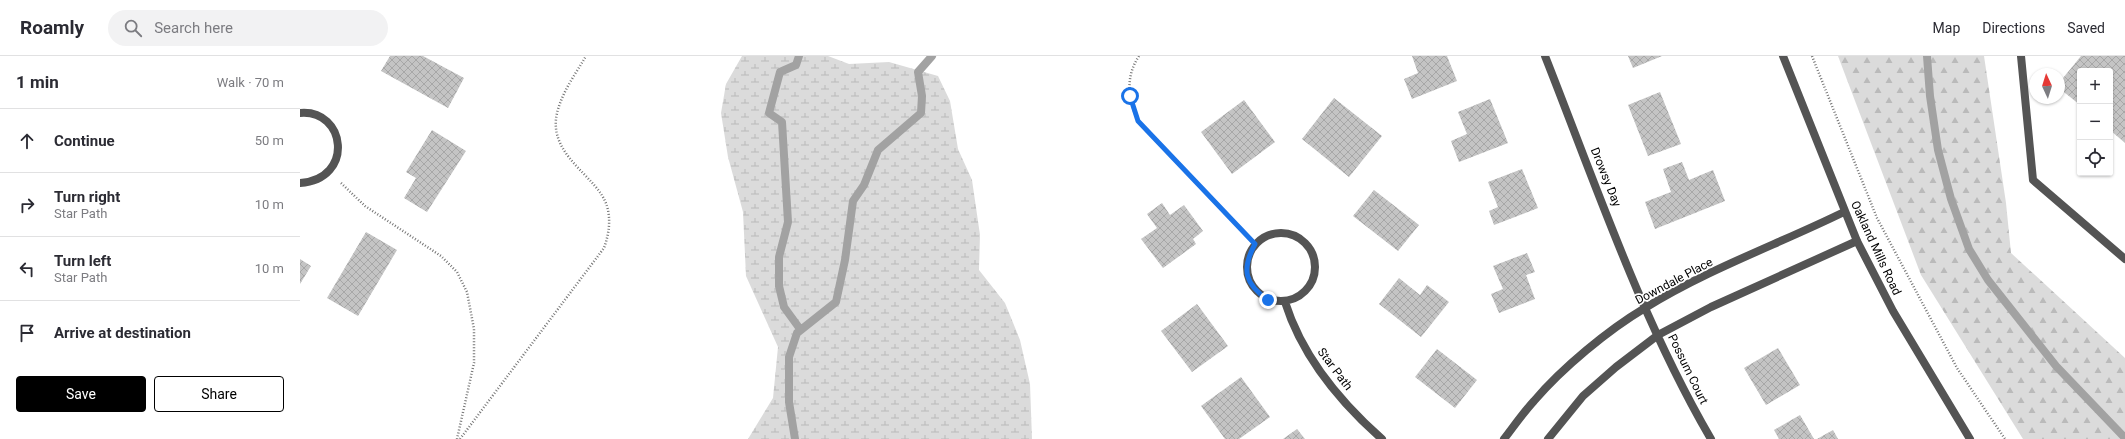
<!DOCTYPE html>
<meta charset="utf-8">
<style>
body{margin:0;font-family:Roboto,sans-serif;background:#f2f2f3;color:#2b2b33}
.controls{position:absolute;right:12px;top:12px;display:grid;overflow:hidden;border-radius:4px;box-shadow:0 1px 3px #0004}
.controls button{width:36px;height:36px;display:grid;place-items:center;padding:0;border:0;border-bottom:1px solid #e1e1e2;background:#fff;color:#2b2b33;font:20px sans-serif}
.compass{position:absolute;left:1729px;top:12px;width:36px;height:36px;border-radius:50%;background:#fff;box-shadow:0 1px 3px #0004;rotate:356deg}
.stop{position:absolute;width:12px;height:12px;margin:-9px;border:3px solid #1a73e8;border-radius:50%;background:#fff}
.stop.end{background:#1a73e8;border-color:#fff;box-shadow:0 1px 4px #0008}
.list{margin:0;padding:0;list-style:none}
h2{display:flex;justify-content:space-between;align-items:center;height:52px;margin:0;padding:0 16px;font-size:17px}
h2 small{font-size:13px;font-weight:400;color:#7c7c81}
.list li{display:grid;grid-template-columns:26px 1fr auto;gap:12px;align-items:center;box-sizing:border-box;height:64px;padding:0 16px;border-top:1px solid #e1e1e2}
.list b{display:block;font-size:15px;white-space:nowrap}
.list p{margin:0;font-size:13px;white-space:nowrap;color:#7c7c81}
.list em{font-size:13px;font-style:normal;color:#7c7c81}
.actions{display:flex;gap:8px;padding:12px 16px}
.actions a{flex:1;padding:9px 0;border:1px solid #000;border-radius:4px;text-align:center;font-size:14px;color:#000}
.actions .main{background:#000;color:#fff}
.icon{flex:none;width:22px;height:22px;fill:none;stroke:currentColor;stroke-width:2;stroke-linecap:round;stroke-linejoin:round}
.map{position:relative;flex:none;width:1825px;height:383px;overflow:hidden}
header{display:flex;align-items:center;gap:24px;box-sizing:border-box;height:56px;padding:0 20px;background:#fff;border-bottom:1px solid #e1e1e2}
header strong{font-size:19px}
nav{display:flex;gap:22px;margin-inline-start:auto;font-size:14px}
.search{width:280px;height:36px;background:#f2f2f3;display:flex;align-items:center;gap:10px;box-sizing:border-box;padding:0 14px;border-radius:22px;color:#7c7c81;font-size:15px}
main{display:flex}
aside{flex:1;background:#fff}
.map>svg:first-child{display:block}
.forest{fill:url(#forest-firs)}
.wetland{fill:url(#wetland-marsh)}
.lines{fill:none;stroke-linecap:round;stroke-linejoin:round}
.stream{stroke:#a2a2a2;stroke-width:8}
.building{fill:url(#building-cross-hatch)}
.path{stroke:#767676;stroke-width:2.5;stroke-dasharray:1 2;stroke-linecap:butt}
.service{stroke:#545454;stroke-width:8}
.minor{stroke:#545454;stroke-width:8}
.tertiary{stroke:#545454;stroke-width:8}
.route{stroke:#1a73e8;stroke-width:5}
.labels{text-anchor:middle;dominant-baseline:central;stroke-width:3.5;stroke-linejoin:round;paint-order:stroke}
.street-label{font-size:12px;fill:#000;stroke:#fff}
</style>
<header>
<strong>Roamly</strong>
<div class="search"><svg class="icon" aria-label="search" viewBox="0 0 24 24"><circle cx="10" cy="10" r="6"/><path d="M15 15l6 6"/></svg>Search here</div>
<nav><a>Map</a><a>Directions</a><a>Saved</a></nav>
</header>
<main>
<aside>
<h2>1 min<small>Walk · 70 m</small></h2>
<ul class="list">
<li><svg class="icon" aria-label="ahead" viewBox="0 0 24 24"><path d="M12 20V5M6 11l6-6 6 6"/></svg><div><b>Continue</b></div><em>50 m</em></li>
<li><svg class="icon" aria-label="right" viewBox="0 0 24 24"><path d="M7 20v-9h11M14 6l5 5-5 5"/></svg><div><b>Turn right</b><p>Star Path</p></div><em>10 m</em></li>
<li><svg class="icon" aria-label="left" viewBox="0 0 24 24"><path d="M17 20v-9H6M10 6l-5 5 5 5"/></svg><div><b>Turn left</b><p>Star Path</p></div><em>10 m</em></li>
<li><svg class="icon" aria-label="arrive" viewBox="0 0 24 24"><path d="M6 21V4h12l-3 4 3 4H6"/></svg><div><b>Arrive at destination</b></div></li>
</ul>
<div class="actions"><a class="main">Save</a><a>Share</a></div>
</aside>
<div class="map">
<svg width="1825" height="383" viewBox="0 0 1825 383">
<defs>
<pattern id="forest-firs" width="22" height="20" patternUnits="userSpaceOnUse"><rect width="22" height="20" fill="#dbdbdb"/><path d="M5 1l3.5 6h-7zM16 11l3.5 6h-7z" fill="#bababa"/></pattern>
<pattern id="wetland-marsh" width="20" height="14" patternUnits="userSpaceOnUse"><rect width="20" height="14" fill="#dbdbdb"/><path d="M1 5h8M5 5V1M11 12h8M15 12V8" fill="none" stroke="#bababa"/></pattern>
<pattern id="building-cross-hatch" width="8" height="8" patternUnits="userSpaceOnUse"><rect width="8" height="8" fill="#c4c4c4"/><path d="M0 0l8 8M0 8l8-8" fill="none" stroke="#a7a7a7"/></pattern>
</defs>
<rect width="100%" height="100%" fill="#fff"/>
<path class="forest" d="M1538,0h146l22,147 5,50 114,105v81h-102l-102,-164z"/>
<path class="wetland" d="M442,0h86l21,8 40,-2 49,14 12,25 8,48 14,31 8,55 -1,35 26,33 15,37 10,44 2,55h-284l25,-41 5,-51 -32,-71 -3,-64 -15,-55 -7,-44 5,-29z"/>
<g class="lines">
<path class="stream" d="M499,0l-3,9 -16,7 -11,41 13,9 6,100 -9,35v29l5,21 16,22
M1627,0l3,40 8,54 13,49 18,50 19,31 68,86 69,72
M495,383l-6,-37v-45l8,-24 39,-31 9,-42 8,-59 11,-16 14,-35 43,-37 1,-17 -4,-24 14,-16"/>
</g>
<path class="building" d="M90,0h33l41,22 -16,30 -67,-37z
M1112,0h35l10,25 -45,18 -8,-20 14,-6z
M1328,0h34l-29,12z
M1781,0h44v87l-15,-13v-59h-30v34l-21,-17v-5z
M1360,36l21,52 -33,12 -20,-51z
M1034,42l48,38 -33,41 -47,-38z
M1190,43l18,44 -49,19 -8,-21 16,-7 -9,-22z
M944,44l31,42 -43,32 -31,-42z
M132,74l34,21 -39,61 -23,-14 12,-20 -10,-6z
M1382,106l7,18 24,-10 12,31 -70,28 -10,-27 26,-10 -8,-23z
M1222,113l16,39 -44,17 -5,-14 9,-4 -10,-25z
M1074,134l45,35 -21,26 -45,-35z
M862,147l8,12 14,-10 19,26 -10,8 3,5 -33,24 -22,-29 16,-11 -10,-14z
M66,176l31,18 -39,66 -31,-18z
M1227,197l8,19 -9,3 9,24 -36,14 -8,-19 12,-5 -10,-23z
M0,203l11,7 -11,18z
M1099,222l21,17 7,-10 22,17 -28,35 -42,-33z
M897,248l31,42 -36,26 -31,-41z
M1478,292l22,37 -34,20 -22,-37z
M1137,293l40,31 -22,28 -40,-31z
M941,321l29,40 -31,22h-14l-24,-33z
M1500,359l14,24h-35l-5,-9z
M997,373l8,10h-22z
M1533,374l5,9h-21z"/>
<g class="lines">
<path class="path" d="M839,0c-14,21 -11,43 -1,65l117,123
M1512,0l65,162 80,150 48,71
M41,127l24,23 76,50 16,16 10,20 7,37v34l-17,76
M160,383l144,-191c5,-14 7,-28 3,-42 -9,-29 -55,-48 -51,-87 3,-23 19,-44 30,-63"/>
<path class="service" d="M1721,0l12,124 92,79"/>
<path class="minor" d="M1245,0c51,129 96,263 166,383
M0,57c46,-4 55,66 0,70
M947 211a34 34 0 1 1 68 0a34 34 0 1 1-68 0Z
M985,246c17,54 55,100 97,137
M1204,383c10,-13 19,-26 30,-38 28,-33 74,-71 111,-93 63,-39 134,-64 199,-96
M1248,383l35,-43 33,-29 42,-32 53,-28 146,-66"/>
<path class="tertiary" d="M1483,0l74,185 36,70 77,128"/>
</g>
<g class="lines">
<path class="route" d="M830,40l8,25 117,123c-14,26 -10,40 13,56"/>
</g>
<g class="labels">
<g class="street-label">
<text transform="translate(1306 121) rotate(68)">Drowsy Day</text>
<text transform="translate(1576 192) rotate(65)">Oakland Mills Road</text>
<text transform="translate(1374 225) rotate(-28)">Downdale Place</text>
<text transform="translate(1035 313) rotate(53)">Star Path</text>
<text transform="translate(1388 313) rotate(64)">Possum Court</text>
</g>
</g>
</svg>
<div class="controls">
<button>+</button>
<button>−</button>
<button><svg class="icon" aria-label="locate" viewBox="0 0 24 24"><circle cx="12" cy="12" r="6"/><path d="M12 2v4M12 18v4M2 12h4M18 12h4"/></svg></button>
</div>
<svg class="compass" viewBox="-18 -18 36 36"><path d="M0-13l5 13h-10z" fill="#e53935"/><path d="M0 13l5-13h-10z" fill="#7c7c81"/></svg>
<div class="stop" style="left:830px;top:40px"></div>
<div class="stop end" style="left:968px;top:244px"></div>
</div>
</main>
